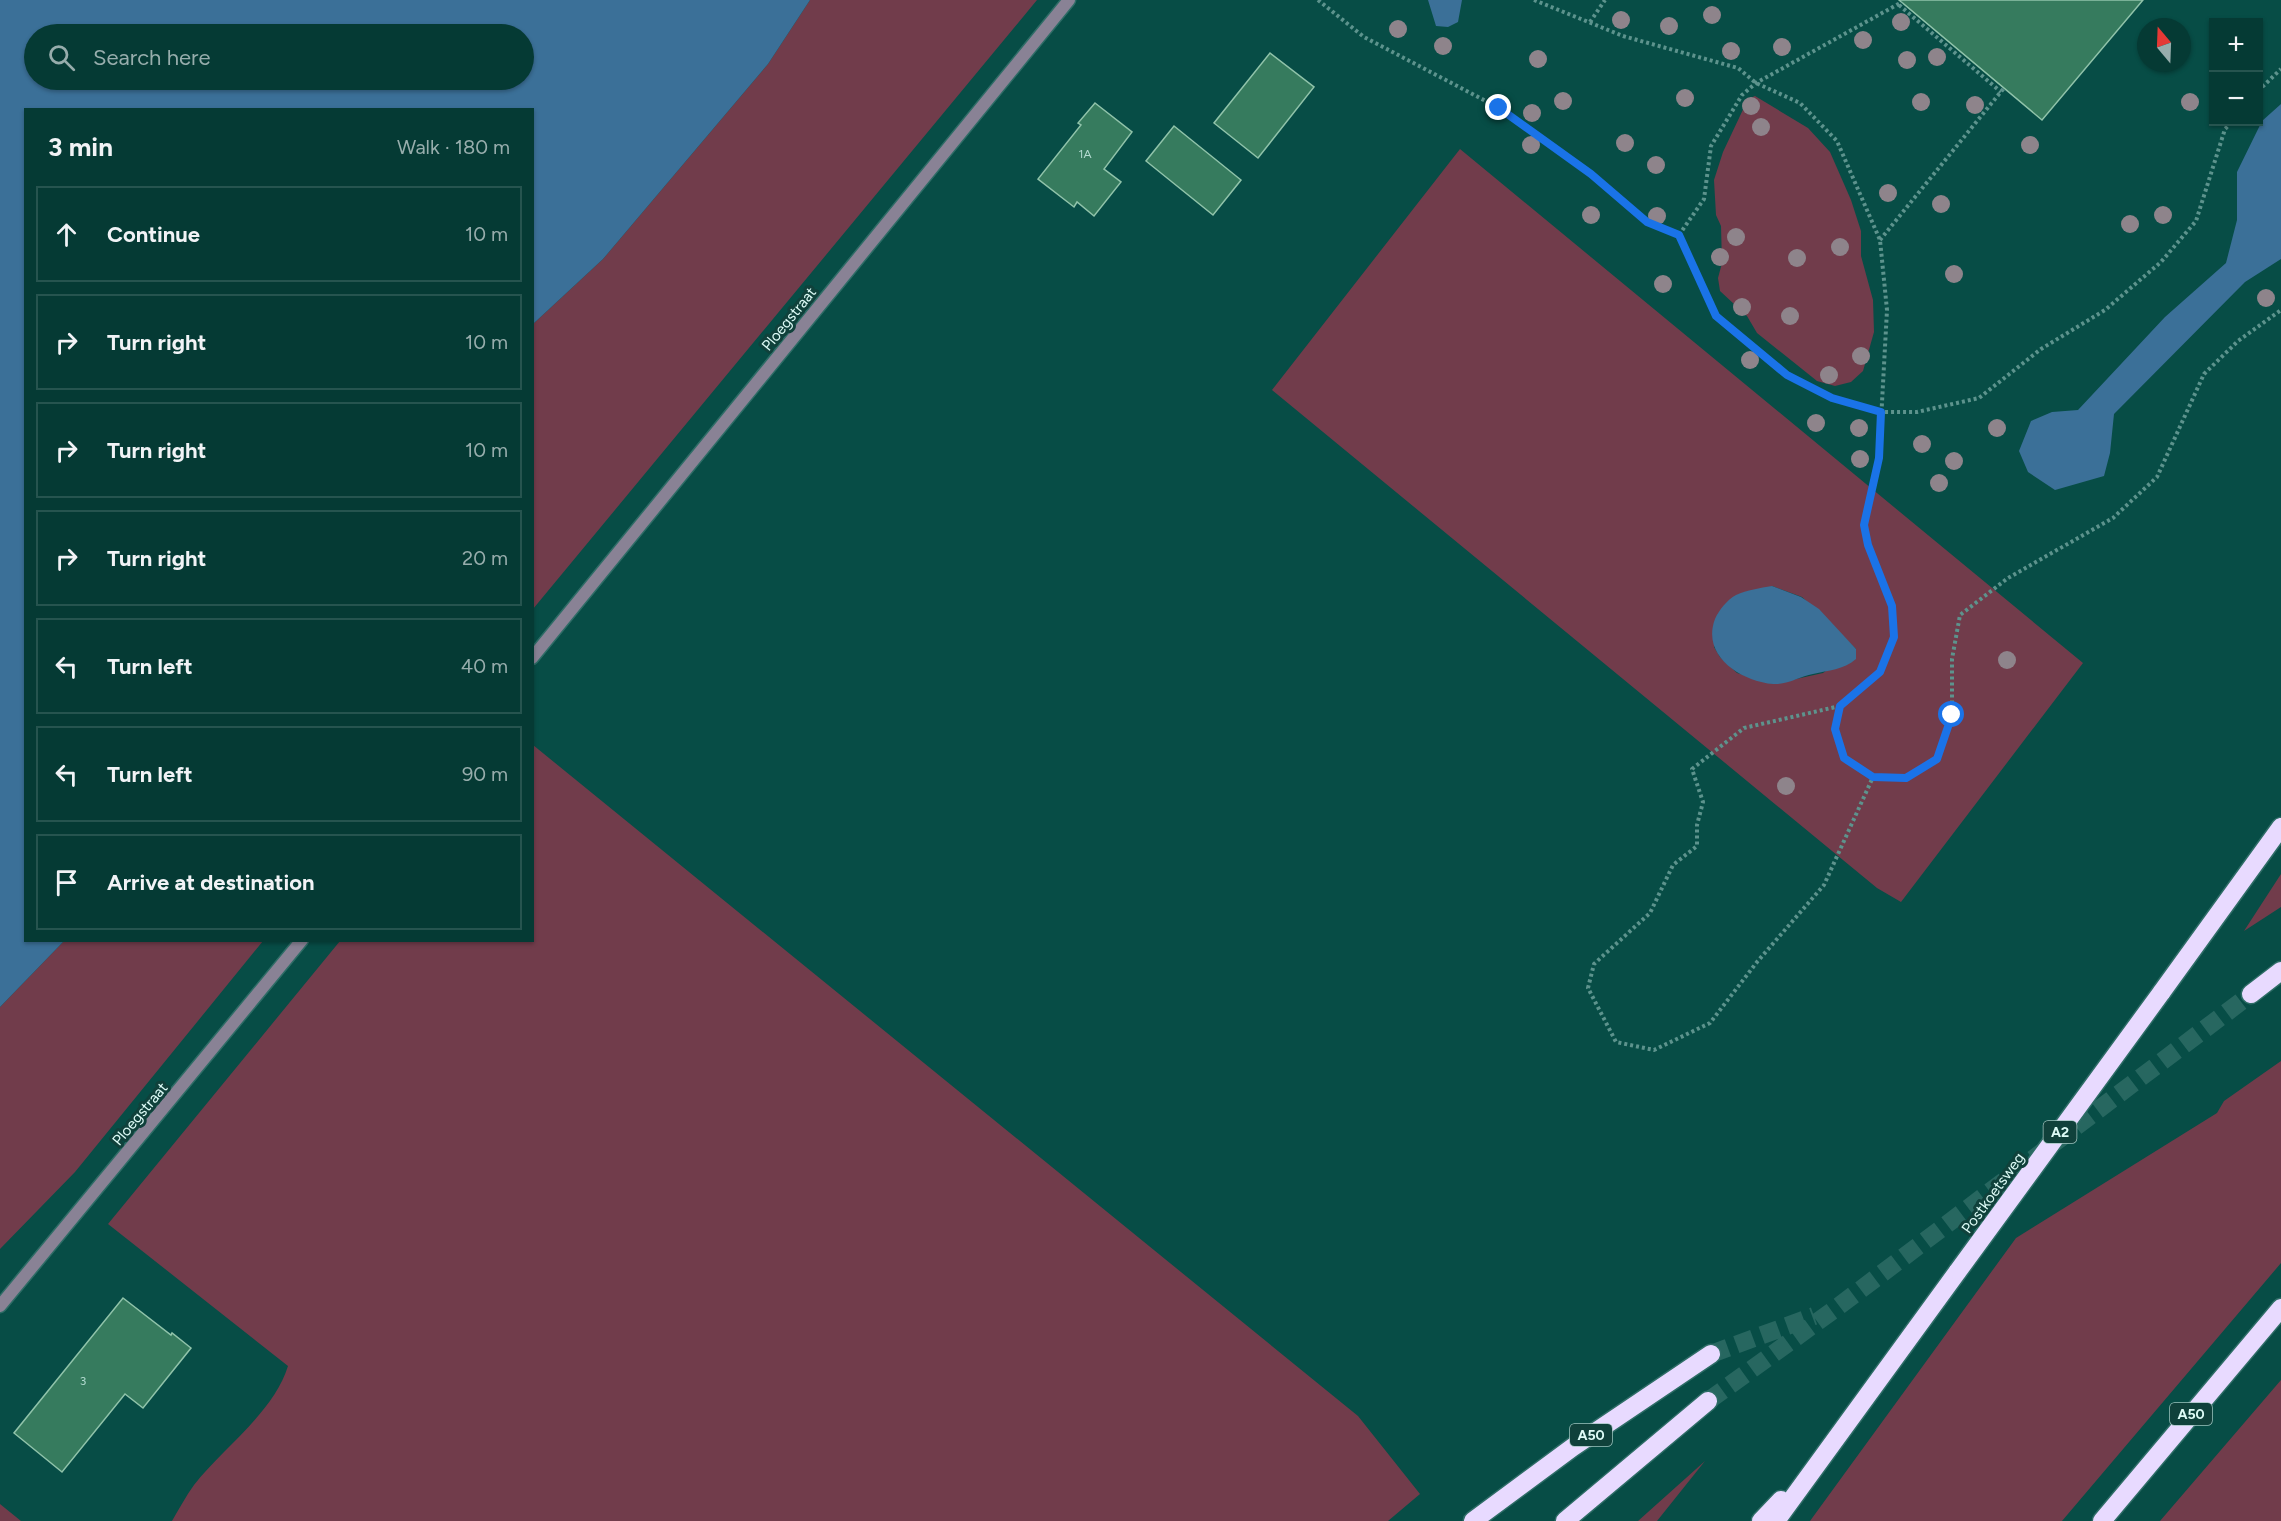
<!DOCTYPE html>
<meta charset="utf-8">
<style>
body{margin:0;font-family:Figtree,sans-serif;background:#134540;color:#f1f3f6}
.controls{position:absolute;right:18px;top:18px;display:grid;overflow:hidden;border-radius:0px;box-shadow:0 2px 4px #0004}
.controls button{width:54px;height:54px;display:grid;place-items:center;padding:0;border:0;border-bottom:2px solid #26544f;background:#053a34;color:#f1f3f6;font:30px sans-serif}
.compass{position:absolute;left:2137px;top:18px;width:54px;height:54px;border-radius:50%;background:#053a34;box-shadow:0 2px 4px #0004;rotate:341deg}
.stop{position:absolute;width:18px;height:18px;margin:-14px;border:4px solid #1a73e8;border-radius:50%;background:#fff}
.stop.end{background:#1a73e8;border-color:#fff;box-shadow:0 2px 6px #0008}
.list{margin:0;padding:0;list-style:none}
h2{display:flex;justify-content:space-between;align-items:center;height:78px;margin:0;padding:0 24px;font-size:26px}
h2 small{font-size:20px;font-weight:400;color:#97adac}
.list li{display:grid;grid-template-columns:39px 1fr auto;gap:18px;align-items:center;box-sizing:border-box;height:96px;margin:0 12px 12px;padding:0 12px;border:2px solid #26544f;border-radius:0px}
.list b{display:block;font-size:22px;white-space:nowrap}
.list em{font-size:20px;font-style:normal;color:#97adac}
.icon{flex:none;width:33px;height:33px;fill:none;stroke:currentColor;stroke-width:2;stroke-linecap:round;stroke-linejoin:round}
.map{position:relative;flex:none;width:2281px;height:1521px;overflow:hidden}
.search{position:absolute;background:#053a34;box-shadow:0 2px 4px #0004;left:24px;top:24px;width:510px;height:66px;display:flex;align-items:center;gap:15px;box-sizing:border-box;padding:0 21px;border-radius:33px;color:#97adac;font-size:22px}
.panel{position:absolute;background:#053a34;box-shadow:0 2px 4px #0004;left:24px;top:108px;width:510px;height:834px;border-radius:0px}
.map>svg:first-child{display:block}
.green{fill:#713c4b;fill-rule:evenodd}
.water{fill:#3b7098;fill-rule:evenodd}
.building{fill:#367b5e;stroke:#90c3aa;stroke-width:1.5}
.lines{fill:none;stroke-linecap:round;stroke-linejoin:round}
.highway-tunnel{stroke:#276760;stroke-width:18;stroke-dasharray:18 9;stroke-linecap:butt}
.street-casing{stroke:#2e6c66;stroke-width:15}
.highway-casing{stroke:#2e6c66;stroke-width:21}
.path{stroke:#5d938d;stroke-width:4;stroke-dasharray:3 3;stroke-linecap:butt}
.street{stroke:#898295;stroke-width:12}
.highway{stroke:#e8daff;stroke-width:18}
.highway-bridge-casing{stroke:#2e6c66;stroke-width:21;stroke-linecap:butt}
.highway-bridge{stroke:#e8daff;stroke-width:18}
.tree{fill:#8e848b}
.route{stroke:#1a73e8;stroke-width:8}
.labels{text-anchor:middle;dominant-baseline:central;stroke-width:6;stroke-linejoin:round;paint-order:stroke}
.number-label{font-size:12px;fill:#b3dbd0}
.shield{fill:#10413b;stroke:#a0c3be;stroke-width:1.5}
.shield-label{font-size:14px;font-weight:bold;fill:#ddfbf6}
.street-label{font-size:15px;fill:#ddfbf6;stroke:#10413b}
</style>
<div class="map">
<svg width="2281" height="1521" viewBox="0 0 2281 1521">
<rect width="100%" height="100%" fill="#074d46"/>
<path class="green" d="M810,0h227l-504,609v-285l70,-65 165,-195z
M1755,96l53,32 22,24 21,48 10,31v25l12,44 1,32 -11,39 -12,11 -16,4 -18,-5 -60,-48 -10,-17 -27,-25 -2,-13 4,-15 -1,-37 -5,-11 -2,-35 9,-28 25,-53z
M1460,149l623,514 -182,239 -24,-14 -605,-498zM1772,586l30,11 54,52 -33,24 -49,11 -37,-11 -17,-16 -6,-10z
M533,745l825,671 62,78 -32,27h-1216c7,-12 14,-25 22,-36 29,-37 80,-73 94,-119l-180,-142 232,-283 192,-1z
M2281,874v33l-37,24z
M64,941h199l-188,231 -75,77v-242z
M2281,1061v202l-219,258h-252l206,-283 201,-125 7,-12z
M2281,1380v141h-121z
M1705,1461l-48,60h-19z
M0,1504l21,17h-21z"/>
<path class="water" d="M0,0h810l-42,64 -165,195 -70,65 -1,-214h-506v830l38,1 -64,66zM524,34v46h-490v-46z
M1428,0h34l-4,22 -10,5 -12,-1z
M2281,104v155l-36,23 -131,132 -4,39 -6,23 -49,14 -27,-18 -9,-21 12,-30 21,-9 26,-2 87,-93 61,-54 11,-43v-48l25,-51z
M1772,586l29,11 18,12 37,40v10c-13,11 -27,11 -43,15 -13,2 -25,11 -40,10 -32,-3 -72,-28 -58,-65 4,-9 12,-19 21,-24 11,-5 24,-7 36,-9z"/>
<path class="building" d="M1899,0h244l-101,120z
M1270,53l44,34 -56,71 -44,-35z
M1095,103l37,29 -28,37 17,13 -27,34 -17,-14 -3,5 -36,-28 43,-54 -3,-2z
M1174,126l67,54 -28,35 -67,-54z
M123,1298l48,37 1,-2 19,15 -48,60 -18,-14 -63,78 -48,-39z"/>
<g class="lines">
<path class="highway-tunnel" d="M1711,1354l103,-38
M1708,1401l127,-92 416,-315"/>
<g class="street-casing">
<path id="street" d="M532,658l537,-658
M0,1306l302,-366"/>
</g>
<g class="highway-casing">
<path id="highway" d="M2161,993l120,-166
M2251,994l30,-23
M1473,1521l100,-74 138,-93
M1565,1521l143,-120
M1761,1521l20,-21
M1776,1521l182,-250
M2102,1521l179,-213"/>
</g>
<path class="path" d="M1318,0l46,37 135,71 92,66 56,48 32,13 37,81 71,59 45,23 49,14h36l62,-14 62,-49 64,-39 56,-48 35,-41 29,-92 7,-7
M1534,0l89,36 115,32 18,15 44,20 37,38 43,99 7,70 -8,148 -14,68 3,19 24,61 2,31 -14,35 -40,34 -96,22 -52,41 11,33 -6,23v21l-24,19 -23,48 -56,51 -6,24 28,54 38,8 56,-27 47,-61 67,-77 49,-108
M1899,5l102,87
M1590,22l15,-22
M2258,91l23,-22
M1679,235l25,-36 7,-53 31,-51 14,-12 146,-81
M1880,240l124,-152
M1840,706l-5,23 9,29 29,19 33,1 31,-19 15,-44v-56l8,-44 48,-37 105,-60 44,-41 47,-103 34,-33 43,-31"/>
<use href="#street" class="street"/>
<use href="#highway" class="highway"/>
<g class="highway-bridge-casing">
<path id="highway-bridge" d="M1958,1271l203,-278"/>
</g>
<use href="#highway-bridge" class="highway-bridge"/>
</g>
<g class="tree">
<circle cx="1712" cy="15" r="9"/>
<circle cx="1621" cy="20" r="9"/>
<circle cx="1901" cy="22" r="9"/>
<circle cx="1669" cy="26" r="9"/>
<circle cx="1398" cy="29" r="9"/>
<circle cx="1863" cy="40" r="9"/>
<circle cx="1443" cy="46" r="9"/>
<circle cx="1782" cy="47" r="9"/>
<circle cx="1731" cy="51" r="9"/>
<circle cx="1937" cy="57" r="9"/>
<circle cx="1538" cy="59" r="9"/>
<circle cx="1907" cy="60" r="9"/>
<circle cx="1685" cy="98" r="9"/>
<circle cx="1563" cy="101" r="9"/>
<circle cx="1921" cy="102" r="9"/>
<circle cx="2190" cy="102" r="9"/>
<circle cx="1975" cy="105" r="9"/>
<circle cx="1751" cy="106" r="9"/>
<circle cx="1532" cy="113" r="9"/>
<circle cx="1761" cy="127" r="9"/>
<circle cx="1625" cy="143" r="9"/>
<circle cx="1531" cy="145" r="9"/>
<circle cx="2030" cy="145" r="9"/>
<circle cx="1656" cy="165" r="9"/>
<circle cx="1888" cy="193" r="9"/>
<circle cx="1941" cy="204" r="9"/>
<circle cx="1591" cy="215" r="9"/>
<circle cx="2163" cy="215" r="9"/>
<circle cx="1657" cy="216" r="9"/>
<circle cx="2130" cy="224" r="9"/>
<circle cx="1736" cy="237" r="9"/>
<circle cx="1840" cy="247" r="9"/>
<circle cx="1720" cy="257" r="9"/>
<circle cx="1797" cy="258" r="9"/>
<circle cx="1954" cy="274" r="9"/>
<circle cx="1663" cy="284" r="9"/>
<circle cx="2266" cy="298" r="9"/>
<circle cx="1742" cy="307" r="9"/>
<circle cx="1790" cy="316" r="9"/>
<circle cx="1861" cy="356" r="9"/>
<circle cx="1750" cy="360" r="9"/>
<circle cx="1829" cy="375" r="9"/>
<circle cx="1816" cy="423" r="9"/>
<circle cx="1859" cy="428" r="9"/>
<circle cx="1997" cy="428" r="9"/>
<circle cx="1922" cy="444" r="9"/>
<circle cx="1860" cy="459" r="9"/>
<circle cx="1954" cy="461" r="9"/>
<circle cx="1939" cy="483" r="9"/>
<circle cx="2007" cy="660" r="9"/>
<circle cx="1786" cy="786" r="9"/>
</g>
<g class="lines">
<path class="route" d="M1499,108l92,66 56,48 32,13 37,81 71,59 45,23 49,14 -2,46 -15,67 4,20 24,61 2,31 -14,35 -40,34 -5,23 9,29 29,19 33,1 31,-19 15,-44"/>
</g>
<g class="labels">
<g class="number-label">
<text x="1085" y="154">1A</text>
<text x="83" y="1381">3</text>
</g>
<g class="shield">
<rect x="2043.5" y="1121" width="33" height="22" rx="4.5"/>
<rect x="2170" y="1403" width="42" height="22" rx="4.5"/>
<rect x="1570" y="1424" width="42" height="22" rx="4.5"/>
</g>
<g class="shield-label">
<text x="2060" y="1132">A2</text>
<text x="2191" y="1414">A50</text>
<text x="1591" y="1435">A50</text>
</g>
<g class="street-label">
<text transform="translate(789 319) rotate(-51)">Ploegstraat</text>
<text transform="translate(140 1114) rotate(-50)">Ploegstraat</text>
<text transform="translate(1993 1193) rotate(-54)">Postkoetsweg</text>
</g>
</g>
</svg>
<div class="controls">
<button>+</button>
<button>−</button>
</div>
<svg class="compass" viewBox="-18 -18 36 36"><path d="M0-13l5 13h-10z" fill="#e53935"/><path d="M0 13l5-13h-10z" fill="#97adac"/></svg>
<div class="stop" style="left:1952px;top:715px"></div>
<div class="stop end" style="left:1499px;top:108px"></div>
<div class="search"><svg class="icon" aria-label="search" viewBox="0 0 24 24"><circle cx="10" cy="10" r="6"/><path d="M15 15l6 6"/></svg>Search here</div>
<section class="panel">
<h2>3 min<small>Walk · 180 m</small></h2>
<ul class="list">
<li><svg class="icon" aria-label="ahead" viewBox="0 0 24 24"><path d="M12 20V5M6 11l6-6 6 6"/></svg><div><b>Continue</b></div><em>10 m</em></li>
<li><svg class="icon" aria-label="right" viewBox="0 0 24 24"><path d="M7 20v-9h11M14 6l5 5-5 5"/></svg><div><b>Turn right</b></div><em>10 m</em></li>
<li><svg class="icon" aria-label="right" viewBox="0 0 24 24"><path d="M7 20v-9h11M14 6l5 5-5 5"/></svg><div><b>Turn right</b></div><em>10 m</em></li>
<li><svg class="icon" aria-label="right" viewBox="0 0 24 24"><path d="M7 20v-9h11M14 6l5 5-5 5"/></svg><div><b>Turn right</b></div><em>20 m</em></li>
<li><svg class="icon" aria-label="left" viewBox="0 0 24 24"><path d="M17 20v-9H6M10 6l-5 5 5 5"/></svg><div><b>Turn left</b></div><em>40 m</em></li>
<li><svg class="icon" aria-label="left" viewBox="0 0 24 24"><path d="M17 20v-9H6M10 6l-5 5 5 5"/></svg><div><b>Turn left</b></div><em>90 m</em></li>
<li><svg class="icon" aria-label="arrive" viewBox="0 0 24 24"><path d="M6 21V4h12l-3 4 3 4H6"/></svg><div><b>Arrive at destination</b></div></li>
</ul>
</section>
</div>
